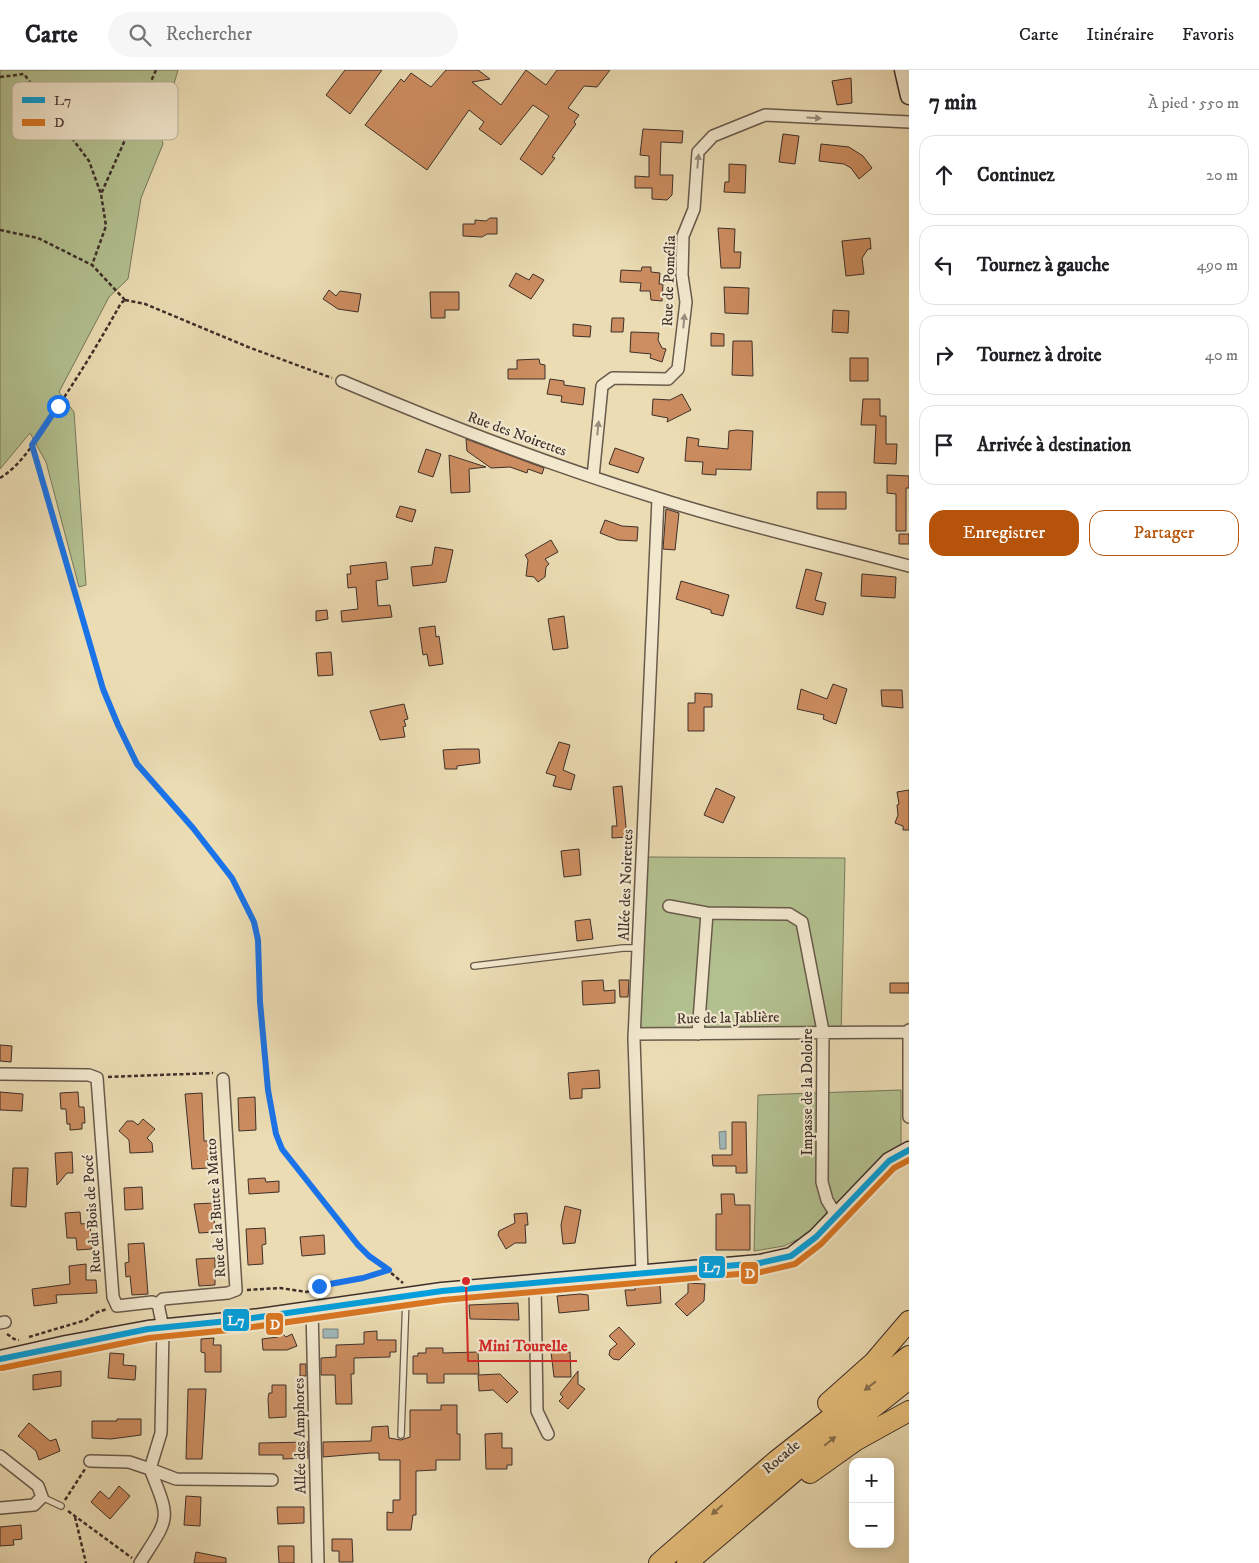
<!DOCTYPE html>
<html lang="fr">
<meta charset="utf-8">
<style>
body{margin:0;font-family:"IM FELL DW Pica",serif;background:#f6f6f6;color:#202124}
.controls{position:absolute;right:15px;bottom:15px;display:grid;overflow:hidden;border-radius:10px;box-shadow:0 2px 12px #0003}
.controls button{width:45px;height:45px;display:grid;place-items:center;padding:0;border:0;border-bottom:1px solid #e0e0e0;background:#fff;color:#202124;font:25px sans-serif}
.stop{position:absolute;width:15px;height:15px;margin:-11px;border:4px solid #1a73e8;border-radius:50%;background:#fff}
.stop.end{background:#1a73e8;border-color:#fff;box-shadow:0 1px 5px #0008}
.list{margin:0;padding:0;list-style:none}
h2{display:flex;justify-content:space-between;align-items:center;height:65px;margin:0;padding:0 20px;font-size:21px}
h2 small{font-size:16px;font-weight:400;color:#757577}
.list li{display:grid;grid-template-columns:32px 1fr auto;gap:15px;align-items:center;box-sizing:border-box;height:80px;margin:0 10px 10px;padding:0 10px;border:1px solid #e0e0e0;border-radius:15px}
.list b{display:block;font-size:19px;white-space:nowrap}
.list em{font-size:16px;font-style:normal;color:#757577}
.actions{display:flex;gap:10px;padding:15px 20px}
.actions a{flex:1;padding:11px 0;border:1px solid #b45309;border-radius:15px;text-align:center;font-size:18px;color:#b45309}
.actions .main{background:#b45309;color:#fff}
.icon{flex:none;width:28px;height:28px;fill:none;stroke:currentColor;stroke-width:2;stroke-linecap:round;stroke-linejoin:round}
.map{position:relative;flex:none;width:909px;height:1493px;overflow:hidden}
header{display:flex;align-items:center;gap:30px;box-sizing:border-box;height:70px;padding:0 25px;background:#fff;border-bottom:1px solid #e0e0e0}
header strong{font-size:24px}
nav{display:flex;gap:28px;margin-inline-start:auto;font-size:18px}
.search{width:350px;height:45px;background:#f6f6f6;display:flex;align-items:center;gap:12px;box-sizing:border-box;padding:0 18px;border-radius:28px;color:#757577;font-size:19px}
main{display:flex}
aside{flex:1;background:#fff}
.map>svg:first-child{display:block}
.green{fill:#b3c190;stroke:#78785d}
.water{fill:#9fb8b9;stroke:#788180}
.building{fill:#cc8d60;stroke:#3d2f2a}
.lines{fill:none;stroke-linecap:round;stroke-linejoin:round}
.lane-casing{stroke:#685a4c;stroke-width:8}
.street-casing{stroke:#685a4c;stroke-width:14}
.secondary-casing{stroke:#3d2f2a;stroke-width:19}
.highway-casing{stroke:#3d2f2a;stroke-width:22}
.path{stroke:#3d2f2a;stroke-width:2.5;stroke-dasharray:4 2.5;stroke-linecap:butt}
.lane{stroke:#f2e8ce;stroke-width:5.5}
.street{stroke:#f2e8ce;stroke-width:11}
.secondary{stroke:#f2e8ce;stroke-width:16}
.highway{stroke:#e6be7a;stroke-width:20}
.bus-1-casing{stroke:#f2e8ce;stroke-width:10}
.bus-2-casing{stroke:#f2e8ce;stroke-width:10}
.bus-1{stroke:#039fdc;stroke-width:6}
.bus-2{stroke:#d97622;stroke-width:6}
.oneway{fill:#988c7c}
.oneway2{fill:#896f4e}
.route{stroke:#1a73e8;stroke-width:6}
.labels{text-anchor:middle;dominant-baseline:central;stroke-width:4.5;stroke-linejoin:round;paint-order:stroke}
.street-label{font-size:15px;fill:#3d2f2a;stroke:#f2e8ce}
.key{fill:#f2e8ce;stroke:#bcb09d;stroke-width:1}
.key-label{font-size:14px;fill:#3d2f2a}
.leader{fill:none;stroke:#d62828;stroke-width:2}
.callout-dot{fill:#d62828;stroke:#f2e8ce;stroke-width:2}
.callout-label{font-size:16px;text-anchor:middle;font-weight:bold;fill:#d62828;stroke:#f2e8ce;stroke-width:4.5;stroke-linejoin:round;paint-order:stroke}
.line-badge{stroke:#f2e8ce;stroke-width:2}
.badge-label{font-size:14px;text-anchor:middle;font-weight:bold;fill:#fff}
</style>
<header>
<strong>Carte</strong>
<div class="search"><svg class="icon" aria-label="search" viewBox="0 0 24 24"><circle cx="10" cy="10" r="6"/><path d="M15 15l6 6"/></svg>Rechercher</div>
<nav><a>Carte</a><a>Itinéraire</a><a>Favoris</a></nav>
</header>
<main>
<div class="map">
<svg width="909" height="1493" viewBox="0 0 909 1493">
<rect width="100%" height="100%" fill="#ebdcb3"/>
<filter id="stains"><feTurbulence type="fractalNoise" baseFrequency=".004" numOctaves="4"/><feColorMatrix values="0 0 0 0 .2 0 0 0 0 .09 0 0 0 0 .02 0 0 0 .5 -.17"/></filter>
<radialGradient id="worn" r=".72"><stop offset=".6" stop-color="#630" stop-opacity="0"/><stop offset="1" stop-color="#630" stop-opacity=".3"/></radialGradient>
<path class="green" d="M0,0h178l-18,62 3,12 -22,54 -13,81 -19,18 -50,95 15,20 12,173 -7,2 -33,-125 -16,-29 -30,36z
M648,787l197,1 -4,179 -203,2z
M901,1020v57l-58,49 -28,35 -31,15 -30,5 4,-156z"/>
<path class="water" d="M726,1061v18h-6l-1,-17z
M323,1259h15v9h-15z"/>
<path class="building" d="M345,0h37l-32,44 -24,-19z
M446,0h32l12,9 -18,3 29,23 25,-35 20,15 11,-15h53l-13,17 -13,-1 -16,22 11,7 -5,7 2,2 -24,33 3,1 -13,17 -22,-16 29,-43 -16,-11 -32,40 -22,-16 5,-7 -15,-12 -42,60 -62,-45 36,-46 3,3 7,-9 20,14z
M851,8l1,25 -15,2 -5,-24z
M643,59l40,2 -1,12 -21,-1 -1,33h13l-1,20 -5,5 -15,-1v-11h-17v-12l14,1v-21l-9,-1z
M783,64l16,2 -4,28 -16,-2z
M821,74l28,3 14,9 9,12 -13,11 -8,-11 -7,-4 -25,-3z
M729,94l17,1 -1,28 -21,-1 1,-10h4z
M490,148h7v16h-10l-5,3 -19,-1v-12h12v-4l11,1z
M718,158l17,1 -1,23h7l-1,16h-19z
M870,168l1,11h-3l-6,9 2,16 -18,2 -4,-35z
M642,197h9v5l9,1 -1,11h4l-1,17 -11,-1 -1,-9h-10l1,-8 -21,-1 1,-12 20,1z
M516,203l13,7 4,-6 11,6 -13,19 -22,-13z
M724,217l25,1 -1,26 -23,-1z
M329,220l7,6 4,-5 21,3 -3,18 -20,-3 -15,-10z
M430,222h29v18h-14v8h-14z
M833,240l16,1 -1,22 -16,-1z
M612,248h12l-1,14h-12z
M573,254l18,2 -1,11 -17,-1z
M631,262l28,1 -1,7 4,8 4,1 -4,13 -12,-4 1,-4 -21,-2z
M711,263l13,1v12h-13z
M733,271h19l1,35 -21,-1z
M850,288h18v23h-18z
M539,289l1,5 5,1v14h-37v-10h9v-9z
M550,309l14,2v4l21,3 -2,17 -22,-3 1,-6 -15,-2z
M682,324l9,16 -24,12 1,-4 -16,-3 1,-16 17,1z
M863,329h17v17h6v28h11l-1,20 -22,-1 2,-38h-15z
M737,360l16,1 -2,39 -35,-1v6l-14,-1 1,-12 -18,-1 2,-24 12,2 -1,7 30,3 1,-18z
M466,369l78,29 -2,6 -14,-5 -1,4 -17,-6 -19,1 -24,-17z
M615,378l29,10 -6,15 -29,-9z
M426,379l15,5 -8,23 -15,-5z
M449,385l37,12 -17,2 1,23 -19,1z
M887,405l22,1v12h-3v43h-10v-37l-9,-1z
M817,422h29v17h-29z
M400,436l16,4 -4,12 -16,-5z
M666,439l13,4 -4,37 -12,-1z
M605,450l17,6 16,1 -1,14 -19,-1 -18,-7z
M899,464h10v10h-10z
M551,470l7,12 -13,7 4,5 -3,3 -1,10 -7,5 -4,-5 -8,-1 2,-16 -3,-5z
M435,477l18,3 -7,32 -33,4 -2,-19 21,-2z
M386,492l2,17 -12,2 2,25 12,-1 2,12 -50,5 -1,-11 17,-2 -2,-22 -8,1 -1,-14h4l-1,-8z
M806,499l16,4 -7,27 11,3 -3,12 -27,-7z
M862,504l34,3 -1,21 -34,-2z
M681,511l48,14 -6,21 -12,-3v-3l-35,-11z
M327,540l1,9 -12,2v-10z
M564,546l4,32 -15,2 -5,-31z
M435,556l1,11 3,-1 4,28 -14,2 -2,-12 -4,1 -4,-27z
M331,582l2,23 -15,1 -2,-23z
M833,614l14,5 -11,35 -13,-5 1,-4 -27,-6 4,-20 26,10z
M881,620h21l1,18 -21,-2z
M695,623l17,1v13h-8v24h-16v-28h7z
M404,634l4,15 -4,1 2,6 -3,1 2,10 -25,3 -10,-29z
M559,672l11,3 -7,25 12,5 -4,15 -18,-4 3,-10 -10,-3z
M460,679h19l1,14 -23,3v3h-12l-2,-19z
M622,716l5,51 -15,1v-12h5l-4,-39z
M716,718l19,9 -12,26 -19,-8z
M909,720v40h-6v-4l-8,-3 3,-8 -1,-10 2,-1 -2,-12z
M579,779l2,26 -17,2 -3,-26z
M590,849l3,20 -16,2 -2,-20z
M603,910l1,11 11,-1v13l-32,2 -1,-24z
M619,910h10l-1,17h-8z
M890,913h19v10h-19z
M0,975l12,1 -1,16 -11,-1z
M599,1000l1,18 -18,1v9l-12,1 -2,-26z
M0,1022l23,2 -1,17 -22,-1z
M78,1022l1,15h5l1,16h-3v6l-12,1v-6h-3l-1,-15h-5l-1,-16z
M202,1023l2,48h5l1,17 -2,1v9l-16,1 -7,-75z
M255,1027l1,33 -17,1 -1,-33z
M143,1049l12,10 -8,9 5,5 1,9 -23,1 -1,-13 -10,-9 8,-10h6l5,4z
M732,1052h14l1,51h-11v-7h-23l-1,-11h20z
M72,1082l1,21h-6l-10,12 -2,-32z
M13,1098h15l-2,39 -15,-1z
M265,1108l1,4 13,-1v11l-30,2 -1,-15z
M142,1117l1,22 -18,1 -1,-22z
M721,1124h13l1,11h15v45h-34v-36h6z
M213,1133l2,29 -16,1 -5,-29z
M565,1136l16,4 -6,33 -12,1 -2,-19z
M80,1142l1,12 9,-1 2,26 -15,1 -1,-12h-9l-2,-25z
M527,1143l1,12h-3l1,18h-11l-9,6 -8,-14 1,-4 16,-8 -1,-9z
M265,1158l1,16 -4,1 1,19 -15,1 -2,-36z
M324,1165l1,19 -23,2 -2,-19z
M144,1173l4,51 -16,1 -2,-19 -4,1 -1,-14 4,-1 -1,-18z
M215,1188v27l-16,1 -3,-27z
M86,1194v16h10l1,13 -41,2 1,8 -23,3 -2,-17 38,-5 -1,-18z
M688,1213l17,1 -1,17 -17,15 -12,-12 13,-11z
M660,1215l1,18 -34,3 -2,-16h10v-3z
M580,1224l8,1 1,15 -30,3 -2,-17z
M518,1233l1,17 -49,-1 -1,-14z
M619,1257l16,17 -16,16 -6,-1 -4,-4 1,-5 7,-6 -8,-8z
M377,1261v9h19v12h-6v5l-36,1v16h-3l1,30h-16l-1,-29h-14v-17l15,-1v-12l28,-1v-12z
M282,1263l4,4 6,-3 5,12 -10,4h-24l-1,-11 16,-2z
M214,1268l-1,7h8v27h-16v-19l-4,-1v-13z
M426,1278h17v5l35,-1 1,22h-35v9h-17v-9h-14v-18h5v-3h8z
M551,1282h19l1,25h-17z
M110,1283l14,1 -1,11 13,1 -1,14 -27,-2z
M300,1294h6v12h-6z
M61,1301v15l-28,4v-15z
M578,1301v13l7,5 -17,20 -9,-8 4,-4 -3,-3z
M500,1304l18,18 -11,11 -14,-13 -14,1 -1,-16z
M272,1315h14v32l-17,1 -1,-19 1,-6h3z
M188,1319h18l-4,70h-16z
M441,1335h16v29h3v26h-24v10l-20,1v44h-3l-2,15h-24v-18l6,1v-13h7v-40h-21v-7h-8l-48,4v-15l48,-1 1,-14 16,-1 1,12 12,2 9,-3v-27h31z
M117,1349h24v16l-30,4 -19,-1v-17h25z
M29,1353l21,18 6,-2 4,12 -21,9 -3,-9 -18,-15z
M502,1363v15h10v17h-5v4h-21l-1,-35z
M308,1372v16l-25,1v-4h-24v-12z
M119,1416l11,10 -20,23 -19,-17 9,-11 9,8z
M186,1426l15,1 -1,29 -16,-1z
M277,1437h27v16l-26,1z
M21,1455l1,14 -9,1 1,5 -14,1v-19z
M332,1469h20l1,23h-14v-11h-7z
M278,1476h16v17h-15z
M196,1482l30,6v5h-32z"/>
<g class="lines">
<g class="lane-casing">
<path id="lane" d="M474,896l149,-18h15
M401,1365l5,-137
M42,1427l19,9"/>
</g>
<g class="street-casing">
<path id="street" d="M342,311c103,44 208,84 315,117 83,27 168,45 252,68
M593,407l9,-91 11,-8 55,1 10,-10 8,-67 -4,-27 1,-39 11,-27 4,-57 15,-16 52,-21 144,7
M669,836l38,7 82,1 13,8 21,109 -1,151 5,18 9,15
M909,960v87
M634,964l274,-2
M698,964l9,-121
M0,1004l89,1 8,3 16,219 4,9 35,-4 6,2
M223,1009l13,211 -8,3 -65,6 -5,5 5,24 -2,105 -11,36 26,10 96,1
M642,1203l-8,-234 24,-540
M535,1213l2,128 11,23
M312,1239l6,254
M0,1253l5,-1
M0,1386l38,30 4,11 -8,8 -34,3
M90,1391l39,1 21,7c21,52 20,47 -10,94"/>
</g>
<g class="secondary-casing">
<path id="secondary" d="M903,0l6,26
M0,1289l66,-15 82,-15 90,-9 204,-29 318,-28 31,-7 25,-19 73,-76 20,-11"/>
</g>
<g class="highway-casing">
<path id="highway" d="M828,1333l46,-41 35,-41
M810,1403l45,-32 54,-30
M659,1493l117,-102 133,-105
M687,1493l134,-114 88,-70"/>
</g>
<path class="path" d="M0,7l24,-3 65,87 12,33
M0,160l38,8 54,27
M125,230l-33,-35 14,-39 -5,-32 55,-124
M125,230l20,4 103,43 84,31
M32,375l71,244 15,36 19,39 83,97 29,48 9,31 2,62 11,110 11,37 12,17 64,79 45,38
M0,408c23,-14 36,-39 51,-61 25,-37 48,-74 70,-114l4,-3
M108,1007l105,-4
M247,1220l33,-2 27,4 12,-7 44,-7 26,-8
M7,1264l7,5 5,1
M29,1267l57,-17 9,-7 12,-4
M65,1430l20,-31
M68,1441l64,47
M75,1447l11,46"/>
<use href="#lane" class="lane"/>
<use href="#street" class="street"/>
<use href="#secondary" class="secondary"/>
<use href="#highway" class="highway"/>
<g class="bus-1-casing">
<path id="bus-1" d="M0,1289l148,-30 90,-9 204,-29 318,-28 31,-7 25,-19 73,-76 20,-11"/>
</g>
<g class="bus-2-casing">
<path id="bus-2" d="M2,1298l147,-30 90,-9 204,-29 318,-28 34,-8 26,-20 73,-76 15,-8"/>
</g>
<use href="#bus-1" class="bus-1"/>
<use href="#bus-2" class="bus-2"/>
</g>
<defs><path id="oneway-solid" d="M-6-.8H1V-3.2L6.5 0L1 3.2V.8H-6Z" transform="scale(1.25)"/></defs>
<g class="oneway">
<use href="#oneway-solid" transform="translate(814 48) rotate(3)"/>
<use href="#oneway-solid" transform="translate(698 91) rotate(-85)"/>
<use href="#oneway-solid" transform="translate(684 251) rotate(-84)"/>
<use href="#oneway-solid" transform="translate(598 358) rotate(-84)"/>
</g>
<g class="oneway2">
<use href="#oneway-solid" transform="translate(870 1316) rotate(142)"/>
<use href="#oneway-solid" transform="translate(830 1371) rotate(-39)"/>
<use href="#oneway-solid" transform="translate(717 1440) rotate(139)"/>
</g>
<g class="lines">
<path class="route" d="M58,336l-26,39 71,244 15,36 19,39 56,64 39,50 22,44 4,18 2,62 8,88 8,44 6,15 76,96 11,11 20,14 -26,8 -44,8"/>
</g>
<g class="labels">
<g class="street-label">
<text transform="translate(669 211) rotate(-88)">Rue de Pomélia</text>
<text transform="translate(517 364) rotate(20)">Rue des Noirettes</text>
<text transform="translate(626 815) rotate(-88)">Allée des Noirettes</text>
<text transform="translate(728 948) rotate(-1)">Rue de la Jablière</text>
<text transform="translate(807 1022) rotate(-90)">Impasse de la Doloire</text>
<text transform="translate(216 1138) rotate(-94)">Rue de la Butte à Matto</text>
<text transform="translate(92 1144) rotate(-94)">Rue du Bois de Pocé</text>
<text transform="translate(300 1366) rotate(-91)">Allée des Amphores</text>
<text transform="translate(781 1387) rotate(-40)">Rocade</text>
</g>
</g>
<rect x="12" y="12" width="166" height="58" rx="8" class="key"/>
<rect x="22" y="27" width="23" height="6" fill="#039fdc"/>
<rect x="22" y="49" width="23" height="7" fill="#d97622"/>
<g class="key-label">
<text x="54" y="35">L7</text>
<text x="54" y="57">D</text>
</g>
<path class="leader" d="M466 1211L468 1291H577"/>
<circle class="callout-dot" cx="466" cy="1211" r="5"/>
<g class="callout-label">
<text x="523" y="1281">Mini Tourelle</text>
</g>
<g class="line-badge">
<rect x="698" y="1185" width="28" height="24" rx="5" fill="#039fdc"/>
<rect x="740" y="1191" width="19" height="24" rx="5" fill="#d97622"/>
<rect x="222" y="1238" width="28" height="24" rx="5" fill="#039fdc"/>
<rect x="265" y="1242" width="19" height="24" rx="5" fill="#d97622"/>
</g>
<g class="badge-label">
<text x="712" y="1202">L7</text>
<text x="750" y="1208">D</text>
<text x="236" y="1255">L7</text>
<text x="275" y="1259">D</text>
</g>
<rect width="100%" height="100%" filter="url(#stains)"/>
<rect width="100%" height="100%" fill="url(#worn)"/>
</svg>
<div class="controls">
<button>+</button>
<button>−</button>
</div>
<div class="stop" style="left:58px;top:336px"></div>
<div class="stop end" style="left:319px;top:1216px"></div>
</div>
<aside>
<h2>7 min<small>À pied · 550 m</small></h2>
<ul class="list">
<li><svg class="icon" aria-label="ahead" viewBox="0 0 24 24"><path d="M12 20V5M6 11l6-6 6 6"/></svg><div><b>Continuez</b></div><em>20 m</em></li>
<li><svg class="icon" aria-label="left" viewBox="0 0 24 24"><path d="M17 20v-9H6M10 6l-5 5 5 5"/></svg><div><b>Tournez à gauche</b></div><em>490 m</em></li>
<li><svg class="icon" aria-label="right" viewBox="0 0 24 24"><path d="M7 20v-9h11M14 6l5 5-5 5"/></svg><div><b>Tournez à droite</b></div><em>40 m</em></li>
<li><svg class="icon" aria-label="arrive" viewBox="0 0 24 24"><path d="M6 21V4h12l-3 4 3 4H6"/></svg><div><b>Arrivée à destination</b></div></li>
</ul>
<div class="actions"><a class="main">Enregistrer</a><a>Partager</a></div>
</aside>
</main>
